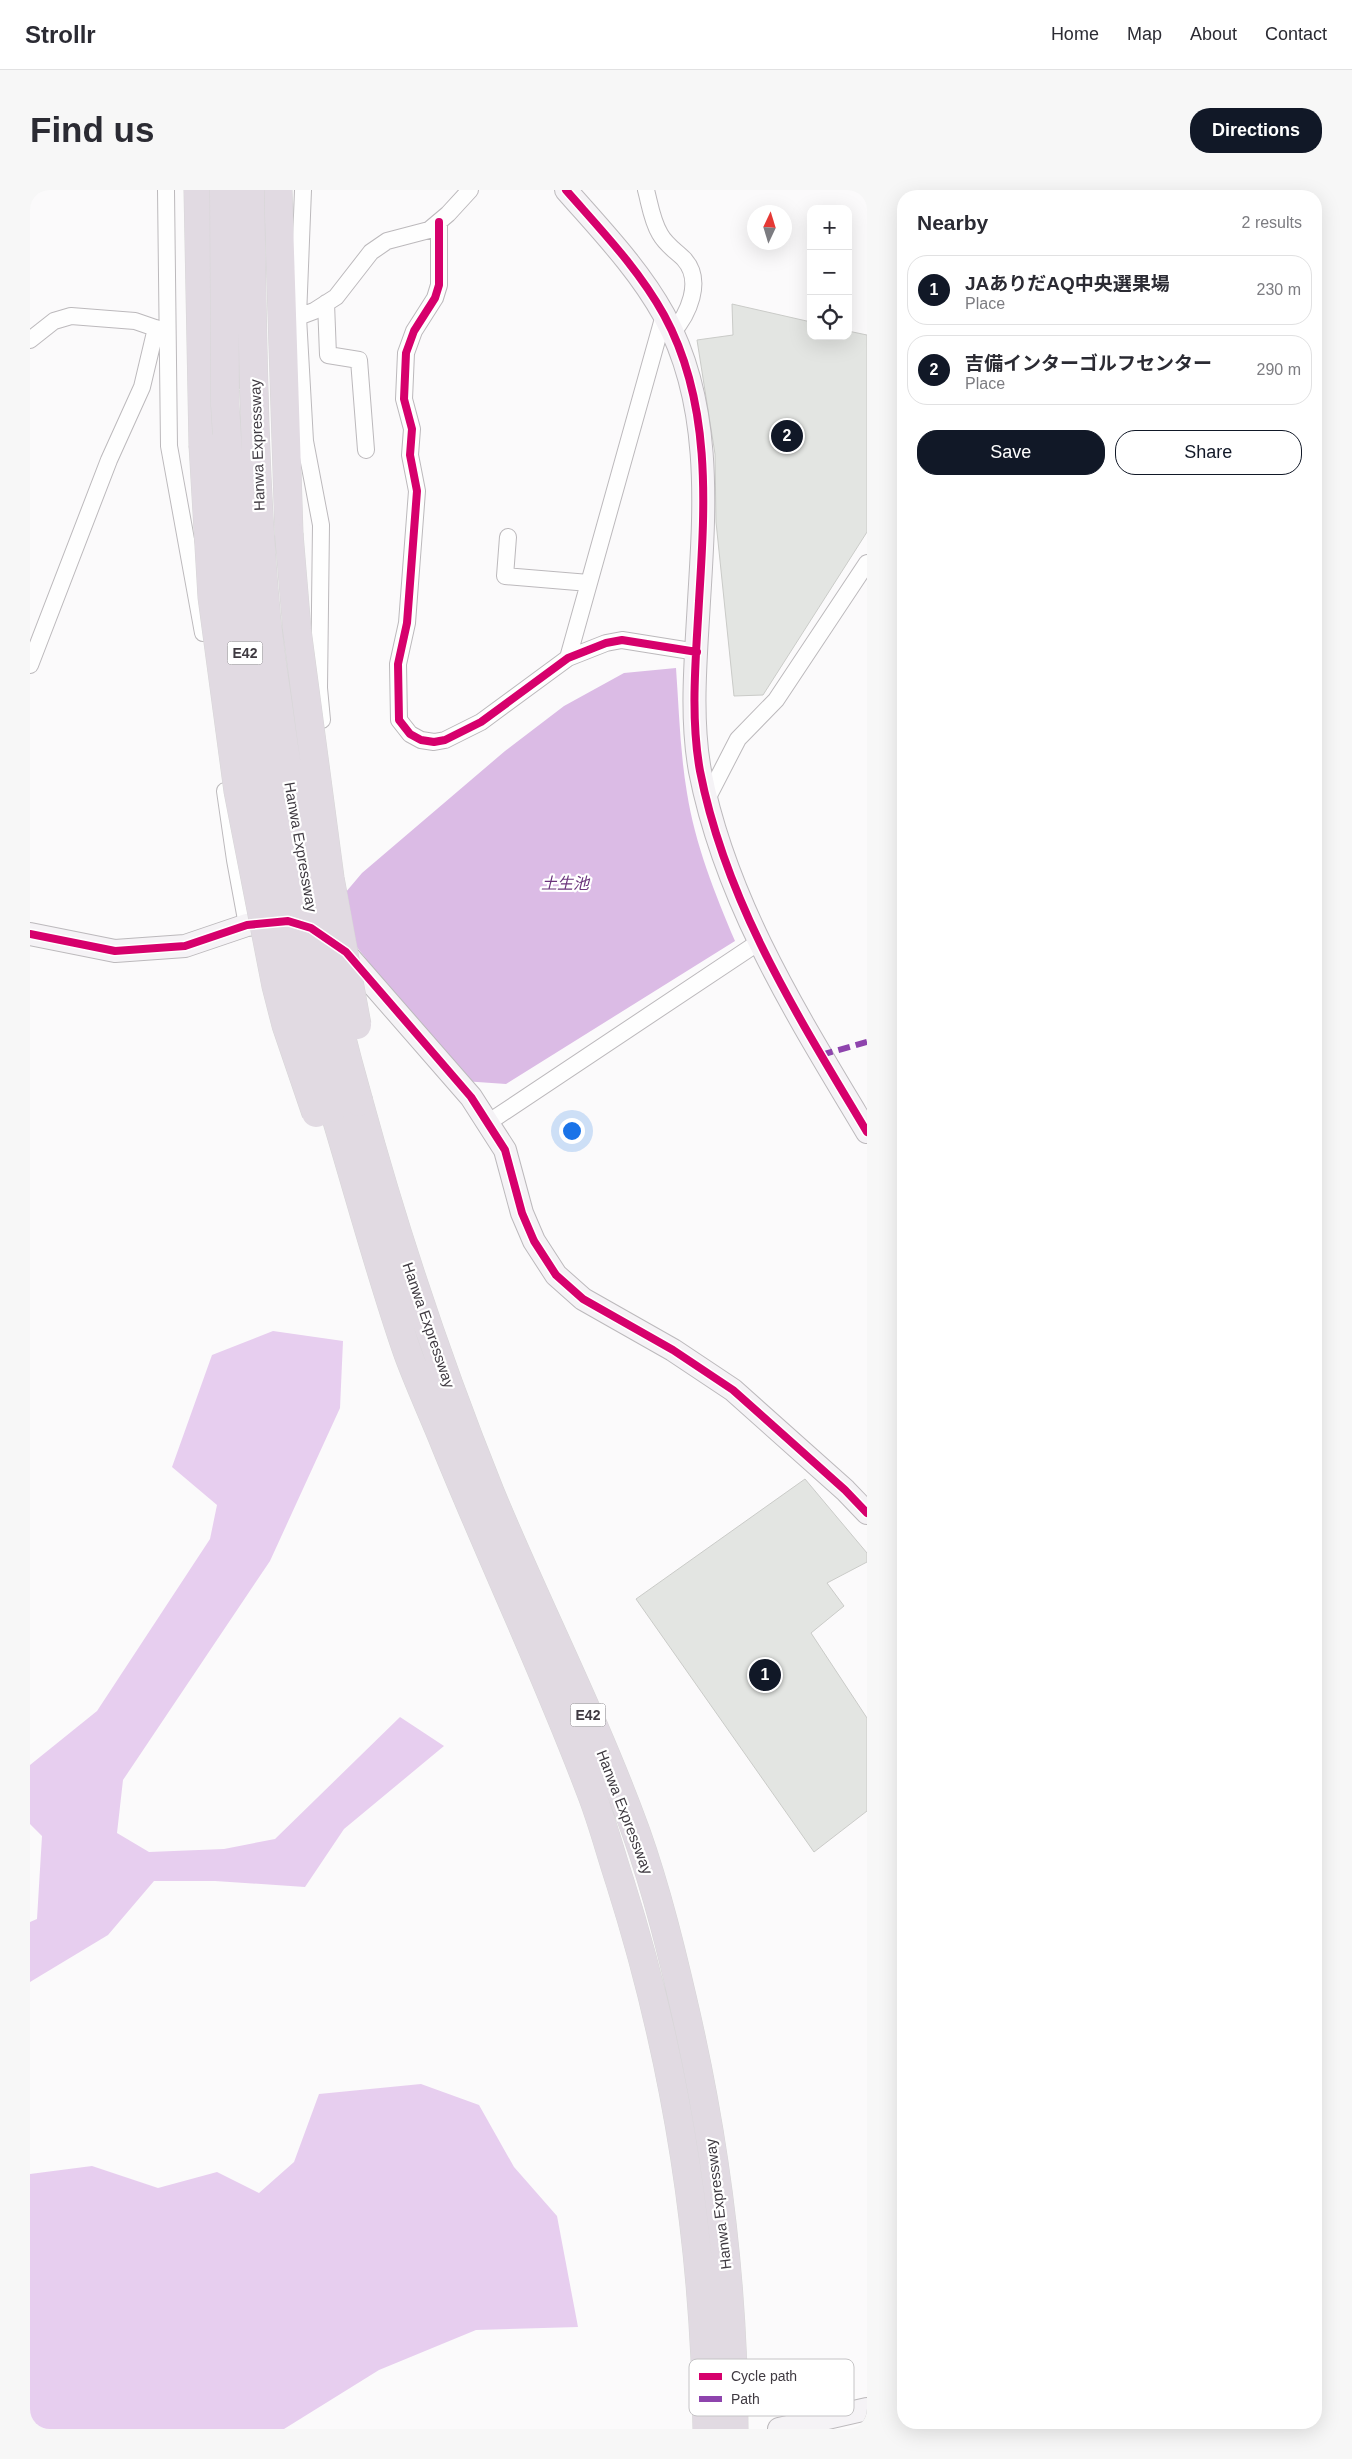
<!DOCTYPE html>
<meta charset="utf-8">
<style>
body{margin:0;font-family:Helvetica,"Noto Sans JP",sans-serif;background:#f7f7f7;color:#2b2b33}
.controls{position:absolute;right:15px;top:15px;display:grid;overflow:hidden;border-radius:10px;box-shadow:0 5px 20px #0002}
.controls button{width:45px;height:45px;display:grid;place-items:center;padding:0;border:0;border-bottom:1px solid #e1e1e2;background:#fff;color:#2b2b33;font:25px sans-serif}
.compass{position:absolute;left:717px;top:15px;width:45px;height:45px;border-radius:50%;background:#fff;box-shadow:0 5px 20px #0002;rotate:4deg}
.you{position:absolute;left:541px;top:940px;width:18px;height:18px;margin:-12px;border:4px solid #fff;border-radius:50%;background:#1a73e8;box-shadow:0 0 0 8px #1a73e833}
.badge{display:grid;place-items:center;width:32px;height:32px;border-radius:50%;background:#111827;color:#fff;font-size:16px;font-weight:700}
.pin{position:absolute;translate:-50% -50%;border:2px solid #fff;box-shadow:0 1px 5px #0006}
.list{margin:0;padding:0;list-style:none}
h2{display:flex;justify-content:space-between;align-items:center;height:65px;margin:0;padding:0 20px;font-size:21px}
h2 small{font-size:16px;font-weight:400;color:#7c7c81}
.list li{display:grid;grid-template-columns:32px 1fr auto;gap:15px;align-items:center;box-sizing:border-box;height:70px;margin:0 10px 10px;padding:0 10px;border:1px solid #e1e1e2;border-radius:20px}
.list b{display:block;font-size:19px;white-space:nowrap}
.list p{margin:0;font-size:16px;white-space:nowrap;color:#7c7c81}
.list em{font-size:16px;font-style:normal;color:#7c7c81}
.actions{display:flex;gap:10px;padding:15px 20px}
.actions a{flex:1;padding:11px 0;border:1px solid #111827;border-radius:20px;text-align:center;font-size:18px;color:#111827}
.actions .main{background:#111827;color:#fff}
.icon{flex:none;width:28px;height:28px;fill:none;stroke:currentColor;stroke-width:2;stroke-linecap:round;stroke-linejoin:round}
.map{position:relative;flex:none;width:837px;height:2239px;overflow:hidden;border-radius:20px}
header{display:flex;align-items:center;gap:30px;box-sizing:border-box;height:70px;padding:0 25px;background:#fff;border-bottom:1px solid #e1e1e2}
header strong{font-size:24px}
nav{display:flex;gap:28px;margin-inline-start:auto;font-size:18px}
.intro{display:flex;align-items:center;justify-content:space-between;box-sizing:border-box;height:120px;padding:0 30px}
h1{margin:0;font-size:35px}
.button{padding:12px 22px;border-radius:20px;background:#111827;color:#fff;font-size:18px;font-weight:700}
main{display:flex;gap:30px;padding:0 30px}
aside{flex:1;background:#fff;border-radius:20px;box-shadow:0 5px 20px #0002}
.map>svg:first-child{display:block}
.forest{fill:#e7ceef}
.water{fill:#dbbbe5}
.building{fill:#e3e5e2;stroke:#cacbc8}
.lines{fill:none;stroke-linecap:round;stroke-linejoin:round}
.street-casing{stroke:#bcb9bc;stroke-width:18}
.secondary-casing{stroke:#bcb9bc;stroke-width:24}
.highway-casing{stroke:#d7d6d7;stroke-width:29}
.street{stroke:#fefefe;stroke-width:16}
.secondary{stroke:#f5f3f6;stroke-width:22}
.highway{stroke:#e1dae2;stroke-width:28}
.highway-bridge-casing{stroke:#d7d6d7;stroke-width:29;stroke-linecap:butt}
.highway-bridge{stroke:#e1dae2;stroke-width:28}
.quiet{stroke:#8e44ad;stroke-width:6;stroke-dasharray:12 6;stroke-linecap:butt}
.cycleway-casing{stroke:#fff;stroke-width:11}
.cycleway{stroke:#d6006c;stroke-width:8}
.labels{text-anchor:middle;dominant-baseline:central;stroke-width:4.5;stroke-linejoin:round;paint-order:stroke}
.shield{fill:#fff;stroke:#79757a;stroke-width:1}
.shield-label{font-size:14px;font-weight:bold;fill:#3f3a41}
.street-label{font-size:15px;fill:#3f3a41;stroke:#fff}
.water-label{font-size:16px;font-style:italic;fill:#6b357c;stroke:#fff}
.key{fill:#fff;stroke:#c5c4c6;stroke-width:1}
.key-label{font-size:14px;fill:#3f3a41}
</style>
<header>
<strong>Strollr</strong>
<nav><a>Home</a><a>Map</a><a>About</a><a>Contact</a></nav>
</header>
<div class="intro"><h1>Find us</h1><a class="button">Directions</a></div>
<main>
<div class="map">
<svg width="837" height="2239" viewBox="0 0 837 2239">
<rect width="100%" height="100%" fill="#fbfafb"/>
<path class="forest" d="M243,1141l70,10 -3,67 -70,153 -147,219 -6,53 32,19 75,-3 51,-10 125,-122 44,29 -100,83 -39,58 -90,-6h-61l-46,54 -78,47v-60l7,-3 5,-83 -12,-12v-59l67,-54 113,-172 7,-34 -45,-38 40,-112z
M391,1894l58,21 35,62 43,49 21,111 -102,3 -97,40 -95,59h-254v-255l62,-8 66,22 59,-16 42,21 35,-31 25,-68z"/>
<path class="water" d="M646,478c3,41 4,84 11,125 8,51 28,101 48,148l-229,143 -43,-3 -134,-169 33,-39 143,-122 59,-45 60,-33z"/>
<path class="building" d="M702,114l79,18v14h37v-5l19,4v197l-104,163 -29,1 -18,-174 -1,-68 -18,-114 36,-5z
M775,1289l62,74v9l-40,21 17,23 -33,27 56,85v93l-53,41 -178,-253z"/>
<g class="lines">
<g class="street-casing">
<path id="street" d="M136,0l3,256 34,187
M273,0l-5,127 7,124 16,84 -2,163 3,32
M616,0c4,15 6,31 14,44 6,11 16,17 24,25 20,22 4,56 -12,74
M409,32v63l-4,13 -21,33 -8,22 -2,46 8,30 -2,26 7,36 -10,132 -9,41 1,56 11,14 11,6 13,2 11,-2 36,-18 87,-64 38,-15 16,-3 75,12
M296,113l2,52 31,5 7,90
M268,127l16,-6 22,-14 35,-45 16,-11 42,-11 19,-16 22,-24
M0,150l24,-19 17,-5 64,5 29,10
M478,347l-3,39 84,7
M538,468l96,-343
M0,475l79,-205 33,-73 14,-59
M195,601l10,69 12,65
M677,609l31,-60 38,-39 91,-137
M459,932l270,-180"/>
</g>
<g class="secondary-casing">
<path id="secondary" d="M536,0c34,39 72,78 98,125 48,88 41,190 35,286 -3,56 -9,115 1,170 26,133 99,247 167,361
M0,744l85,17 70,-5 62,-21 34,-4
M311,758l130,149 34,53 17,63 12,28 22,34 27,24 90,51 60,40 112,100 22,23
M749,2239l88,-20"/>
</g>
<g class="highway-casing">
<path id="highway" d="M168,0l5,255
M248,0l11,344
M329,912c36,132 80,263 131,390 47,114 104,224 146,340 21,59 36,121 50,182 31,136 48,275 48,415
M303,918c25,82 47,166 75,246 11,30 25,60 37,90 47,116 101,229 145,346 12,30 20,62 30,92 56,177 85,361 87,547"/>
</g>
<use href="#street" class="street"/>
<use href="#secondary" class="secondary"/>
<use href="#highway" class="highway"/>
<g class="highway-bridge-casing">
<path id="highway-bridge" d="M194,0l1,215 10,161 7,64 26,184 10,55 28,133 27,106
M220,0c3,140 3,281 16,421 3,38 10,77 15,115 18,127 43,253 78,376
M173,255l9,152 26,194 38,195 10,39 30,88
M259,344l8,96 33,248 27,147"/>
</g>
<use href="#highway-bridge" class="highway-bridge"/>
<path class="quiet" d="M791,865l46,-13"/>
<g class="cycleway-casing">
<path id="cycleway" d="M536,0c34,39 72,78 98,125 48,88 41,190 35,286 -3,56 -9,115 1,170 26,133 99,247 167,361
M409,32v63l-4,13 -21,33 -8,22 -2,46 8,30 -2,26 7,36 -10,132 -9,41 1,56 11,14 11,6 13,2 11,-2 36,-18 87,-64 38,-15 16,-3 75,12
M0,744l85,17 70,-5 62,-21 41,-4 23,7 35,24 125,145 34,53 17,63 12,28 22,34 27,24 90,51 60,40 112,100 22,23"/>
</g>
<use href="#cycleway" class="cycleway"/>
</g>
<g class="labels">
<g class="shield">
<rect x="197.5" y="451.5" width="35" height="23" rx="4"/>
<rect x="540.5" y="1513.5" width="35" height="23" rx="4"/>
</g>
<g class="shield-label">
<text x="215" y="463">E42</text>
<text x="558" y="1525">E42</text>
</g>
<g class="street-label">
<text transform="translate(227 255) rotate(-92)">Hanwa Expressway</text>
<text transform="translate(271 657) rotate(80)">Hanwa Expressway</text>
<text transform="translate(399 1135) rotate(71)">Hanwa Expressway</text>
<text transform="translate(595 1622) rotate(69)">Hanwa Expressway</text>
<text transform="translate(688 2014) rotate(-97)">Hanwa Expressway</text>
</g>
<g class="water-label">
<text x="535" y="693">土生池</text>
</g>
</g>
<rect x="659" y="2169" width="165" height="57" rx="8" class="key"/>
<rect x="669" y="2183" width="23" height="7" fill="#d6006c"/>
<rect x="669" y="2206" width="23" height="6" fill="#8e44ad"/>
<g class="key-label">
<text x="701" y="2191">Cycle path</text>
<text x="701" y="2214">Path</text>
</g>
</svg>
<div class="controls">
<button>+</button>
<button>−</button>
<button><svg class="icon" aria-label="locate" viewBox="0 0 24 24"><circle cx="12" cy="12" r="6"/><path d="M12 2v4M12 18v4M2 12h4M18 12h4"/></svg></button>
</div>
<svg class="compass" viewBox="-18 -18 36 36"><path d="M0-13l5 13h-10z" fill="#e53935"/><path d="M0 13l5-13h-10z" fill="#7c7c81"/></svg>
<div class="you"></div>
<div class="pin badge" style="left:735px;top:1485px">1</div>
<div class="pin badge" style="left:757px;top:246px">2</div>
</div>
<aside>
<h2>Nearby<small>2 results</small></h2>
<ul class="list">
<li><span class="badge">1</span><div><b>JAありだAQ中央選果場</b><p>Place</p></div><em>230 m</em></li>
<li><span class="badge">2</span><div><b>吉備インターゴルフセンター</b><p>Place</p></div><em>290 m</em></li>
</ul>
<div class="actions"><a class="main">Save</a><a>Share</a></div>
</aside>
</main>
